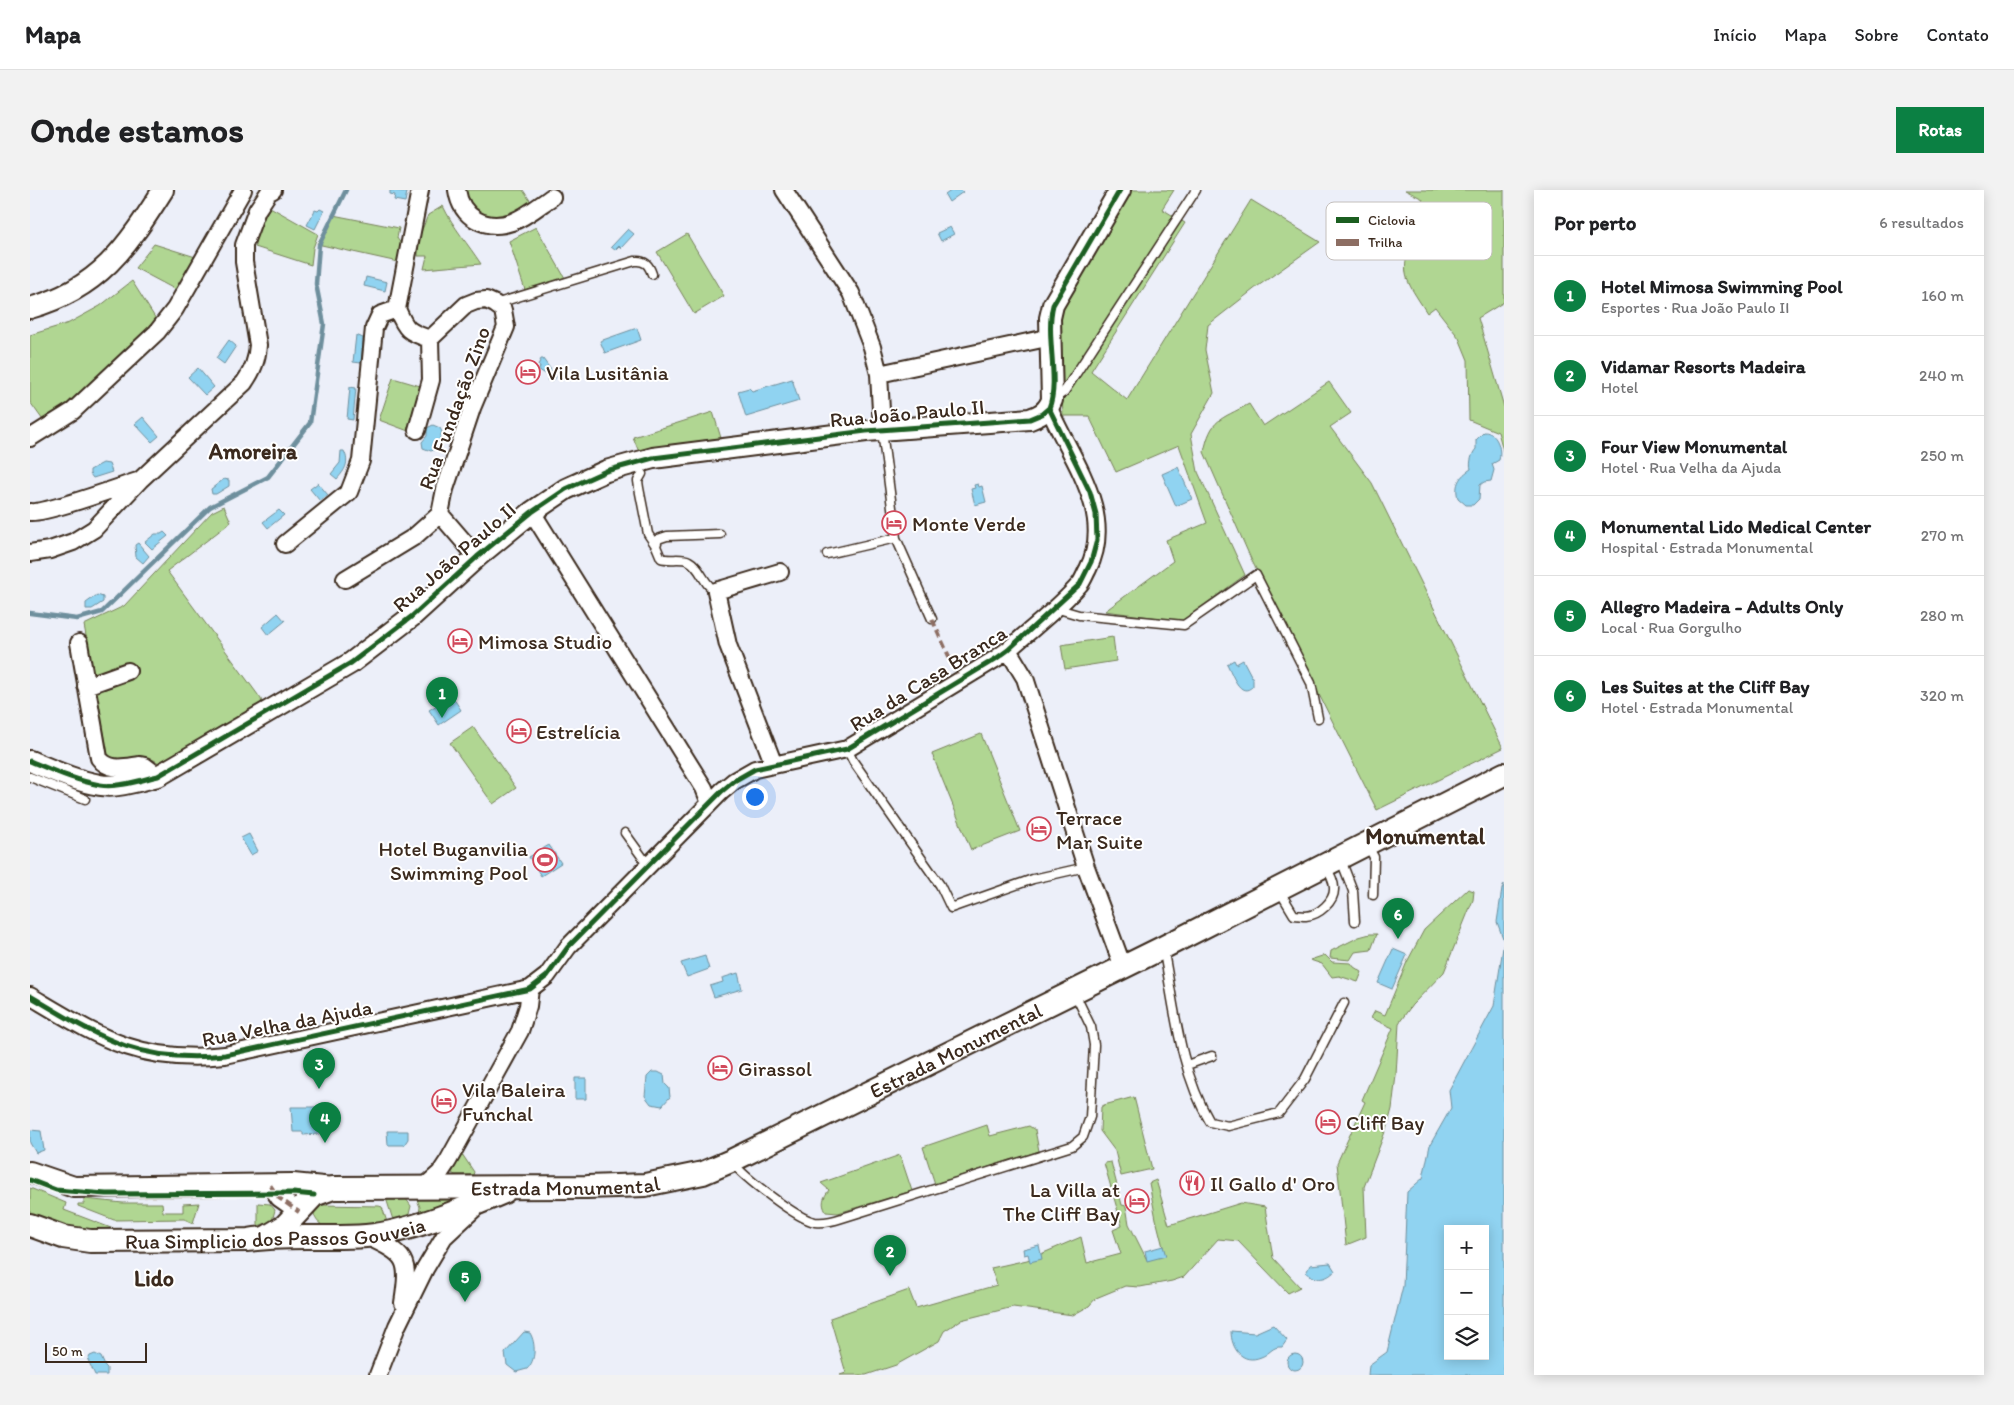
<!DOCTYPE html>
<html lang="pt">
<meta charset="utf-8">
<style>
body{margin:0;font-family:Itim,sans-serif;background:#f2f2f2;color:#202124}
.controls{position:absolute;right:15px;bottom:15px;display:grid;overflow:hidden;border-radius:0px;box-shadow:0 2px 12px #0003}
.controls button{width:45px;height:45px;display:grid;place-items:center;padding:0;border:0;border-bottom:1px solid #e0e0e0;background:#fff;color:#202124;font:25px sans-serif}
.scale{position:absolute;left:15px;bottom:12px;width:102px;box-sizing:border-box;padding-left:5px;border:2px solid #3b2a1e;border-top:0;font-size:14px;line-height:18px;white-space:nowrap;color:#3b2a1e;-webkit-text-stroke:4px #fff;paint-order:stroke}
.you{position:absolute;left:724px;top:606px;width:18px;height:18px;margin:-12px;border:4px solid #fff;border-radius:50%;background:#1a73e8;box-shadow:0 0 0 8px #1a73e833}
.badge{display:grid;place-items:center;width:32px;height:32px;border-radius:50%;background:#0b8043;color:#fff;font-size:16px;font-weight:700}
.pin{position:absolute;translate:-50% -41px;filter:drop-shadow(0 1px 2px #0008)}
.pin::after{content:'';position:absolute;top:26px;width:18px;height:15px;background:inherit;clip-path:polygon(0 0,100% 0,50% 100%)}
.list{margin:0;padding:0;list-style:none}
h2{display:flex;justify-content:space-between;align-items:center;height:65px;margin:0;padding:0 20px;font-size:21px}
h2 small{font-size:16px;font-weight:400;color:#757577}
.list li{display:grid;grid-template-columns:32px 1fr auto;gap:15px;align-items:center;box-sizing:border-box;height:80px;padding:0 20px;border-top:1px solid #e0e0e0}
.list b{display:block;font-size:19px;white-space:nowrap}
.list p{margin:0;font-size:16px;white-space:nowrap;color:#757577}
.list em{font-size:16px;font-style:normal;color:#757577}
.icon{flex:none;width:28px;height:28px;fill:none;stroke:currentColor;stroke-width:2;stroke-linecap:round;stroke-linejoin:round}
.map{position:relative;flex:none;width:1474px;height:1185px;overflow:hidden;border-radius:0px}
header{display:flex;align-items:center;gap:30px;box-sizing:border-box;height:70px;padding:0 25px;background:#fff;border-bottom:1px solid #e0e0e0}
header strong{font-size:24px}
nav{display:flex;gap:28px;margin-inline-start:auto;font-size:18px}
.intro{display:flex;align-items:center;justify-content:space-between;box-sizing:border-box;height:120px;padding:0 30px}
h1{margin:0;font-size:35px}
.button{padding:12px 22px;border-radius:0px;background:#0b8043;color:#fff;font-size:18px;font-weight:700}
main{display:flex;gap:30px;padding:0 30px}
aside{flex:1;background:#fff;border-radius:0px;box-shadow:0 2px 12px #0003}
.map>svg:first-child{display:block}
.green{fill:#b0d692;stroke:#768058}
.water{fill:#90d3f1;stroke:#6e8f9d;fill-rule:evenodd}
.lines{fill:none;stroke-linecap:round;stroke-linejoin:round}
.stream{stroke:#6e8f9d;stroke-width:4.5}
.service-casing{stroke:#3b2a1e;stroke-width:11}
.minor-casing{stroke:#3b2a1e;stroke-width:20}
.tertiary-casing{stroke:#3b2a1e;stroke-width:24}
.secondary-casing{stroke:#3b2a1e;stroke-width:26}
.service{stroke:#fff;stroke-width:8}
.minor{stroke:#fff;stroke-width:16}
.tertiary{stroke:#fff;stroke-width:20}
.secondary{stroke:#fff;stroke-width:22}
.quiet{stroke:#8d6e63;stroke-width:4;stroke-dasharray:8 4;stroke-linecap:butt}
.cycleway-casing{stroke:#fff;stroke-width:8}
.cycleway{stroke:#1b5e20;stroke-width:5}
.labels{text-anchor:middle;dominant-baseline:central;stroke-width:4;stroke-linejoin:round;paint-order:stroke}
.poi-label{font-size:21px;fill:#3b2a1e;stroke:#fff;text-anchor:start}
.street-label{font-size:21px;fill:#3b2a1e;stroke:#fff}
.neighbourhood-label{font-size:22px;font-weight:bold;fill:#3b2a1e;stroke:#fff}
.key{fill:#fff;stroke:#c4bfbc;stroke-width:1}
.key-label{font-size:14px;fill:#3b2a1e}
</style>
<header>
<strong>Mapa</strong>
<nav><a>Início</a><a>Mapa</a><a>Sobre</a><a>Contato</a></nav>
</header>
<div class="intro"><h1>Onde estamos</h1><a class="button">Rotas</a></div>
<main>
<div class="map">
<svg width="1474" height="1185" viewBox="0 0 1474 1185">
<rect width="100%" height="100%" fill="#eceff9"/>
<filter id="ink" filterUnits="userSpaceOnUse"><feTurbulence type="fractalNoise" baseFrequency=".02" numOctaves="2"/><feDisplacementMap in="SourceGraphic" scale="10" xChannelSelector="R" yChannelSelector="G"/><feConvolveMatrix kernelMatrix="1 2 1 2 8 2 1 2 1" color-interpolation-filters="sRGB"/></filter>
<g filter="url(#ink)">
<path class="green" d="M433,0h60l8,12 -24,14 -15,3 -14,-4 -9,-9z
M1102,0h42l-12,19 23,14 -94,148 36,29 124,-200 69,42 -62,44 -50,39 -3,25 9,43 -23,41 7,38 47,103 -63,46 -77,-10 68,-50 -7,-21 41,-17 -28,-78 -63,27 -27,-56h-26l-5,-107z
M1375,0h99v112l-26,16 26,89v47l-6,-22 -29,-12 -1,-60 -9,-22 -24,-31 -8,6c-23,-36 -28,-38 -13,-81l-6,-5 15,-28z
M413,16c10,21 25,38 38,58l-57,5 3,-13h-9l1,-19 9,-22z
M240,17l48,27 -5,14 -2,17 -56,-18 1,-14z
M303,25l66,13 -2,10 4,6 -3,18 -81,-18z
M506,37l29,51 -40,12 -16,-49z
M657,44l37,62 -30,18 -37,-62z
M124,54l48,15 -22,33 -45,-24z
M102,91l27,43 -55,51 -59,48 -15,-21v-67l39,-12 31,-17z
M363,188l34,10 -16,44 -32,-12z
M1299,192l22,31 -21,14 42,56 131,265 -126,62 -126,-251 -47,-107c7,-34 16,-32 45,-48l14,22z
M683,222l8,26 -52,7 -30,7 -6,-15z
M194,316l7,16 -64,49 94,128 1,5 -103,59 -5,-3 -22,3 -23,-3 -25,-135 40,-19 88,-94z
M1083,447l3,24 -51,8 -4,-24z
M443,537l43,61 -23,16 -43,-61z
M951,544l39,97 -49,19 -39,-96z
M1438,699l6,2 -1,9 -29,72 -32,33 -13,18 -3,52 -4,34 -4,15 -24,63 2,50 -20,8 -9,-82 28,-61 -3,-2 31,-72 -22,-10 4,-7 10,4 22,-53 17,-32z
M1340,744h7l-6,16 -16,2 -5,8 -20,-2 1,-7 28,-14z
M1295,765l7,7 19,1 3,4 8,5 -4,10 -19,-6 -7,1 -10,-13 -12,-4z
M1104,907l18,72 -31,7 -6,-25 -15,-20 1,-24 3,-2z
M957,935l3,11 39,-10 6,4 4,21 -104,33 -12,-37z
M432,964l12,18 -1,3h-18l-3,-2z
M870,965l12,36 -74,22 -12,-1c-5,-9 -3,-14 3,-22l-8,-7z
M1081,972l11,43 4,1 3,18 18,36 18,-5 -9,-36 -7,-36 7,-3 13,45 72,-22 24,4 8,51 27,29 -12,6 -50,-52 -20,-2 -34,38 -12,4 -32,6 -15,-1 -29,12 -7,8 -16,9 -60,-8 -52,13 -17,11 -5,10 -43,24 -30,10h-26l6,-2 -16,-55 79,-28 7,18 81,-23 -6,-17 36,-8 54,-23 6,26 34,-9 -8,-24 9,-4 -18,-63z
M0,998l36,15 -2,7 47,18v5l-46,-3 -35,-13z
M355,1005l21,4 5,7 -3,12 -14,5z
M440,1005l-51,19 1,-7 -4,-10z
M54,1009l39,4h39l1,9h20v-8l16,-1 -6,20 -9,-4 -70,1 -36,-14v-2h6z
M228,1013l12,1 5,6 -3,11 -14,5z
M290,1015l59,1 3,1 5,15c-11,3 -49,8 -60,5 -8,-2 -14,-9 -13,-17z"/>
<path class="water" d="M360,0l17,2 -2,10 -11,-2 1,-5 -5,-1z
M922,0h9l2,2 -14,10 -4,-7z
M290,19l4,2 -9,18 -8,-4 8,-15 3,1z
M920,37l4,7 -13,7 -4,-8z
M598,39l6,5 -13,14 -2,-2 -4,4 -4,-3z
M336,87l21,5 -2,9 -21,-5z
M607,138l4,12 -36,13 -5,-12z
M326,145l7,3 -2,25 -8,-1z
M199,150l7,6 -12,18 -8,-6z
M511,169h2l13,18 -4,5 -5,-2 2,-4 -10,-6 1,-4 -2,-1z
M168,178l16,19 -9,8 -17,-18z
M762,189l7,22 -53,16 -8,-26 11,-3 3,3z
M320,197l6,1 -3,32 -6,-1z
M113,227l16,19 -7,6 -17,-18z
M403,235l7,3 2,4 -6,17 -5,2 -8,-3 -1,-6 5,-6v-8z
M1454,242c13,0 18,17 15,28l-7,4 2,6 -3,11 -7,1 -4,3 -1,14 -6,6h-7l-8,-7c-4,-14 2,-22 13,-29 -2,-6 1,-16 5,-20v-9z
M311,261h3c6,12 1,19 -7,28l-6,-5 9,-11z
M73,273l6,1 3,8 -19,6 -3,-4v-4z
M1148,277l14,32 -16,7 -14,-32z
M194,289l5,1v6l-13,8h-4l-1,-5z
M288,293l10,12 -8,6 -10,-12z
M948,294l1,3 3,-1 4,16 -11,3 -4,-16 4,-1 -1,-3z
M249,320l5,5 -16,13 -5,-6z
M134,342l4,4 -16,13 -7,-7 10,-8h6z
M108,353l11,13 -6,7 -7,-6 -1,-12z
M67,405l6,2v5l-11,7h-6v-6z
M248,423l7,8 -17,14 -6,-8z
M1204,470l2,4 7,-4 10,19v7c-13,14 -21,-13 -26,-22z
M422,506l9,14 -22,15 -10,-15z
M219,644l9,17 -7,4 -10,-17z
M519,655l12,18 -20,13 -12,-19z
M1474,694v491h-136l1,-10 18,-13 16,-66 4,-94 16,-14 7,-33 21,-37 -2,-18 45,-84 10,-65 -7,-19 5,-33zM1418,1039h37v127h-37z
M1363,759l14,6 -15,34 -14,-6z
M675,766l4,13 -22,8 -6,-14z
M708,783l4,16 -28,8 -4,-11 13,-4 -1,-4z
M622,882h6l6,3 1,9 4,4 1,9 -8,9 -11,-2 -6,-8 2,-19z
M545,888h11v21h-11z
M261,917h28v27l-16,1v-3h-10z
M0,940l11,1 3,19 -8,3 -6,-10z
M357,941h21v8l-4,6h-16z
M1009,1055l3,14 -12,3 -2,-8 -4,1 -1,-6z
M1133,1056l3,10 -19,5 -2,-10z
M1300,1073l5,8c-9,9 -18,10 -29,2l4,-8z
M1243,1135l14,15 -5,7c-10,-1 -12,7 -21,10 -19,8 -30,-9 -30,-26l24,2z
M494,1142l6,1c6,10 6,28 -3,36l-11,3 -9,-7 -2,-12z
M65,1164l6,3 4,9 2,2v7h-12l-7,-15 2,-4z
M1257 1172a8 8 0 1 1 16 0a8 8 0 1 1-16 0Z"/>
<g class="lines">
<path class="stream" d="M0,423l47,6 25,-7 108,-105 58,-30 42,-54 14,-99 -8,-40 3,-39 27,-55"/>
<g class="service-casing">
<path id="service" d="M465,114l140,-43c10,-1 14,4 17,13
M1024,209l10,-7 132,-202
M852,241l14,107 36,81
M612,284l-4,7 1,7 9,46 8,12
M797,364l69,-16
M686,401c-12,-5 -15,-24 -27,-30 -7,-4 -20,0 -28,-3l-5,-12 2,-7 9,-3 53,-2
M1025,418l24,7 105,10 72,-50 55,108 7,35
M817,559l6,12 87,124 11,23 82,-29 53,-12
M0,587l55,22
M595,643l18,25 7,6
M1337,655l7,12 -1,38
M1311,670l12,31 2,30
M1249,700l15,25c4,0 8,1 12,1 13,-1 29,-15 28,-28 0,-8 -5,-16 -9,-22
M1132,760l3,8c10,55 16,115 45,164l18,4 51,-13 26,-34 39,-76
M1157,875l25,-9
M703,973c11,14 64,56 82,59 9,1 18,-1 27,-4l230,-72 11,-9 7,-20 4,-72 -3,-18 -16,-33"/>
</g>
<g class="minor-casing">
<path id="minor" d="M390,0l-23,119c9,21 11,23 33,30
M427,0c4,28 29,41 55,32 14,-5 28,-17 40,-25
M754,0l67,103 21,54 7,27 3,55
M400,149l36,-34 10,-4 10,-1 9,4 8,6 3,17 -34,81 -27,81 -5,25
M849,184l163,-35 8,-4
M387,240l14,-50 -1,-41
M0,248l43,-27 84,-79 18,-23 68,-119
M0,322c15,2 89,-25 108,-31
M502,322l172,276 6,15
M410,324l37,43
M255,354l64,-52 12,-31 13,-133 6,-13 17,-6
M0,363l20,-3 23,-8 21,-13 46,-49 104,-97c9,-13 13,-23 14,-38l-14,-83v-17l13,-35 12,-18 4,-2
M315,389l69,-42 26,-23
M49,453l20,115c10,14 26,9 41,7l5,1 13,10
M978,460l17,28 61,189 37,100
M56,496l42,-15
M744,575l-46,-120 -12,-54 64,-19
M0,806c71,42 109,68 195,59l305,-66 17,-13 21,-29 154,-156 12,-10 21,-12 92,-20 150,-91 11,-8c23,-21 50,-41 71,-65 4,-4 6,-11 9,-16 28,-56 -18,-111 -39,-161
M240,995l9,13 20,14
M393,998l17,-15 8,-12 72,-130 8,-25 2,-17
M336,1046c41,19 44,22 37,67
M348,1185l19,-49 28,-57 19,-32 30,-28"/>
</g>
<g class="tertiary-casing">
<path id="tertiary" d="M0,118c69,-19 97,-61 133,-118
M0,571c22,9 46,20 70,24 18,3 41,-5 58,-9l193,-113 60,-46 66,-60 55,-45 34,-23 40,-18 47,-13 213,-27 164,-12c11,-4 17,-7 22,-19l-2,-82 3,-13 67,-115
M0,982l44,15 219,-3 40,4"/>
</g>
<g class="secondary-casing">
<g id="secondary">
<path id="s1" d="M0,1035l33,12 27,4 158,-1c39,-6 79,-1 118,-4 44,-4 98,-27 138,-44"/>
<path id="s2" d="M237,1047l18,-11 29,-31 19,-7 254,-1 58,-2 58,-12 28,-12 431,-213 342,-174"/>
</g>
</g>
<use href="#service" class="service"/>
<use href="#minor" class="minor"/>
<use href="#tertiary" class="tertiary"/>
<use href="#secondary" class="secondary"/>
<path class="quiet" d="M902,429l25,55
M240,995l9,13 20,14"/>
<g class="cycleway-casing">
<path id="cycleway" d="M0,571c22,9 46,20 70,24 18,3 41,-5 58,-9l193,-113 60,-46 66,-60 55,-45 34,-23 40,-18 47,-13 213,-27 164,-12 12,-5 7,-6
M0,806c71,42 109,68 195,59l305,-66 17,-13 21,-29 154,-156 12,-10 21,-12 92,-20 150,-91 11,-8 72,-66 11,-22 6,-22 -1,-26 -6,-22 -41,-84c11,-27 -4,-72 4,-103l67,-115
M0,990l26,10 50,4 187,-1 21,2"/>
</g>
<use href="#cycleway" class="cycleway"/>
</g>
</g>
<defs>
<g id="hotel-ring" transform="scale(1.25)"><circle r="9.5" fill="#fff" stroke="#d1495b" stroke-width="1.5"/><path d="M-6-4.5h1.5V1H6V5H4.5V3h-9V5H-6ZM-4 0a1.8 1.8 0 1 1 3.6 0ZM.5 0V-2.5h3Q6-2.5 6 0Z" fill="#d1495b"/></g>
<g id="stadium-ring" transform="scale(1.25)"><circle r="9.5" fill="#fff" stroke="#d1495b" stroke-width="1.5"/><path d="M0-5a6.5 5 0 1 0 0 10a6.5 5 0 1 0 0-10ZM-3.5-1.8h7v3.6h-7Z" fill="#d1495b"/></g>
<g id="restaurant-ring" transform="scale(1.25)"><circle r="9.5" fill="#fff" stroke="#d1495b" stroke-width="1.5"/><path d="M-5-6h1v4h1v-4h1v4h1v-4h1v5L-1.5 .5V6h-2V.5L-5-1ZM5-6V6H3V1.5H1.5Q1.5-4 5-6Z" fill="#d1495b"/></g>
</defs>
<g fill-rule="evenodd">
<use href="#hotel-ring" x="498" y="182"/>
<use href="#hotel-ring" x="864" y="333"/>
<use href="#hotel-ring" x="430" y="451"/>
<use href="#hotel-ring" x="489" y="541"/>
<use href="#hotel-ring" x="1009" y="639"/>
<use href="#stadium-ring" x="515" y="670"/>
<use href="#hotel-ring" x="690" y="878"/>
<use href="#hotel-ring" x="414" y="911"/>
<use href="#hotel-ring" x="1298" y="932"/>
<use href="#restaurant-ring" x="1162" y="993"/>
<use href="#hotel-ring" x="1107" y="1011"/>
</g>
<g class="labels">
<g class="poi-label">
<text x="516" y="182">Vila Lusitânia</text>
<text x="882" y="333">Monte Verde</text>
<text x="448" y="451">Mimosa Studio</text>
<text x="506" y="541">Estrelícia</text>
<text x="1026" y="627">Terrace<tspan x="1026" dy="24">Mar Suite</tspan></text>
<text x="498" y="658" text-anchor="end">Hotel Buganvilia<tspan x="498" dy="24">Swimming Pool</tspan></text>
<text x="708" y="878">Girassol</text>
<text x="432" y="899">Vila Baleira<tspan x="432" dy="24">Funchal</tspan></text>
<text x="1316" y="932">Cliff Bay</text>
<text x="1180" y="993">Il Gallo d' Oro</text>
<text x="1090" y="999" text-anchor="end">La Villa at<tspan x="1090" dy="24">The Cliff Bay</tspan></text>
</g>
<g class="street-label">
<text transform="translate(424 218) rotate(-70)">Rua Fundação Zino</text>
<text transform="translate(877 223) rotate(-5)">Rua João Paulo II</text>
<text transform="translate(424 367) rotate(-41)">Rua João Paulo II</text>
<text transform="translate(898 488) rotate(-32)">Rua da Casa Branca</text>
<text transform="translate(257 833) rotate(-11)">Rua Velha da Ajuda</text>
<text stroke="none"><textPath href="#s2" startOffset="736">Estrada Monumental</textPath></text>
<text stroke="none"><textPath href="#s2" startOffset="316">Estrada Monumental</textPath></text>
<text stroke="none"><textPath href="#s1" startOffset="248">Rua Simplicio dos Passos Gouveia</textPath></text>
</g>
<g class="neighbourhood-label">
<text x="223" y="261">Amoreira</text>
<text x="1395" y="646">Monumental</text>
<text x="124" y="1088">Lido</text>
</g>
</g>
<rect x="1296" y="12" width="166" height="58" rx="8" class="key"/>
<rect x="1306" y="27" width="23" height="6" fill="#1b5e20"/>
<rect x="1306" y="49" width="23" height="7" fill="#8d6e63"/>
<g class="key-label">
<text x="1338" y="35">Ciclovia</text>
<text x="1338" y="57">Trilha</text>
</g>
</svg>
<div class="controls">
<button>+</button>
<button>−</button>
<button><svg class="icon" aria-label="layers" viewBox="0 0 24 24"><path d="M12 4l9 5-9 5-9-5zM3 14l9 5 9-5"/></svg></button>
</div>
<div class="scale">50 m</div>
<div class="you"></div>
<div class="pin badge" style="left:412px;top:528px">1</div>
<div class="pin badge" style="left:860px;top:1086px">2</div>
<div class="pin badge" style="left:289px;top:899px">3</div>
<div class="pin badge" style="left:295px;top:953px">4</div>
<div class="pin badge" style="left:435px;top:1112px">5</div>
<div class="pin badge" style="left:1368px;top:749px">6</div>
</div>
<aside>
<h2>Por perto<small>6 resultados</small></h2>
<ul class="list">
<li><span class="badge">1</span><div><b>Hotel Mimosa Swimming Pool</b><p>Esportes · Rua João Paulo II</p></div><em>160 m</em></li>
<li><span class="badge">2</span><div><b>Vidamar Resorts Madeira</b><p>Hotel</p></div><em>240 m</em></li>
<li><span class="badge">3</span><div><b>Four View Monumental</b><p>Hotel · Rua Velha da Ajuda</p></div><em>250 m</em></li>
<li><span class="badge">4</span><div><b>Monumental Lido Medical Center</b><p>Hospital · Estrada Monumental</p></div><em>270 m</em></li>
<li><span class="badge">5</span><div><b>Allegro Madeira - Adults Only</b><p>Local · Rua Gorgulho</p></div><em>280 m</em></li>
<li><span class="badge">6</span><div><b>Les Suites at the Cliff Bay</b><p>Hotel · Estrada Monumental</p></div><em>320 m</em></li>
</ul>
</aside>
</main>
